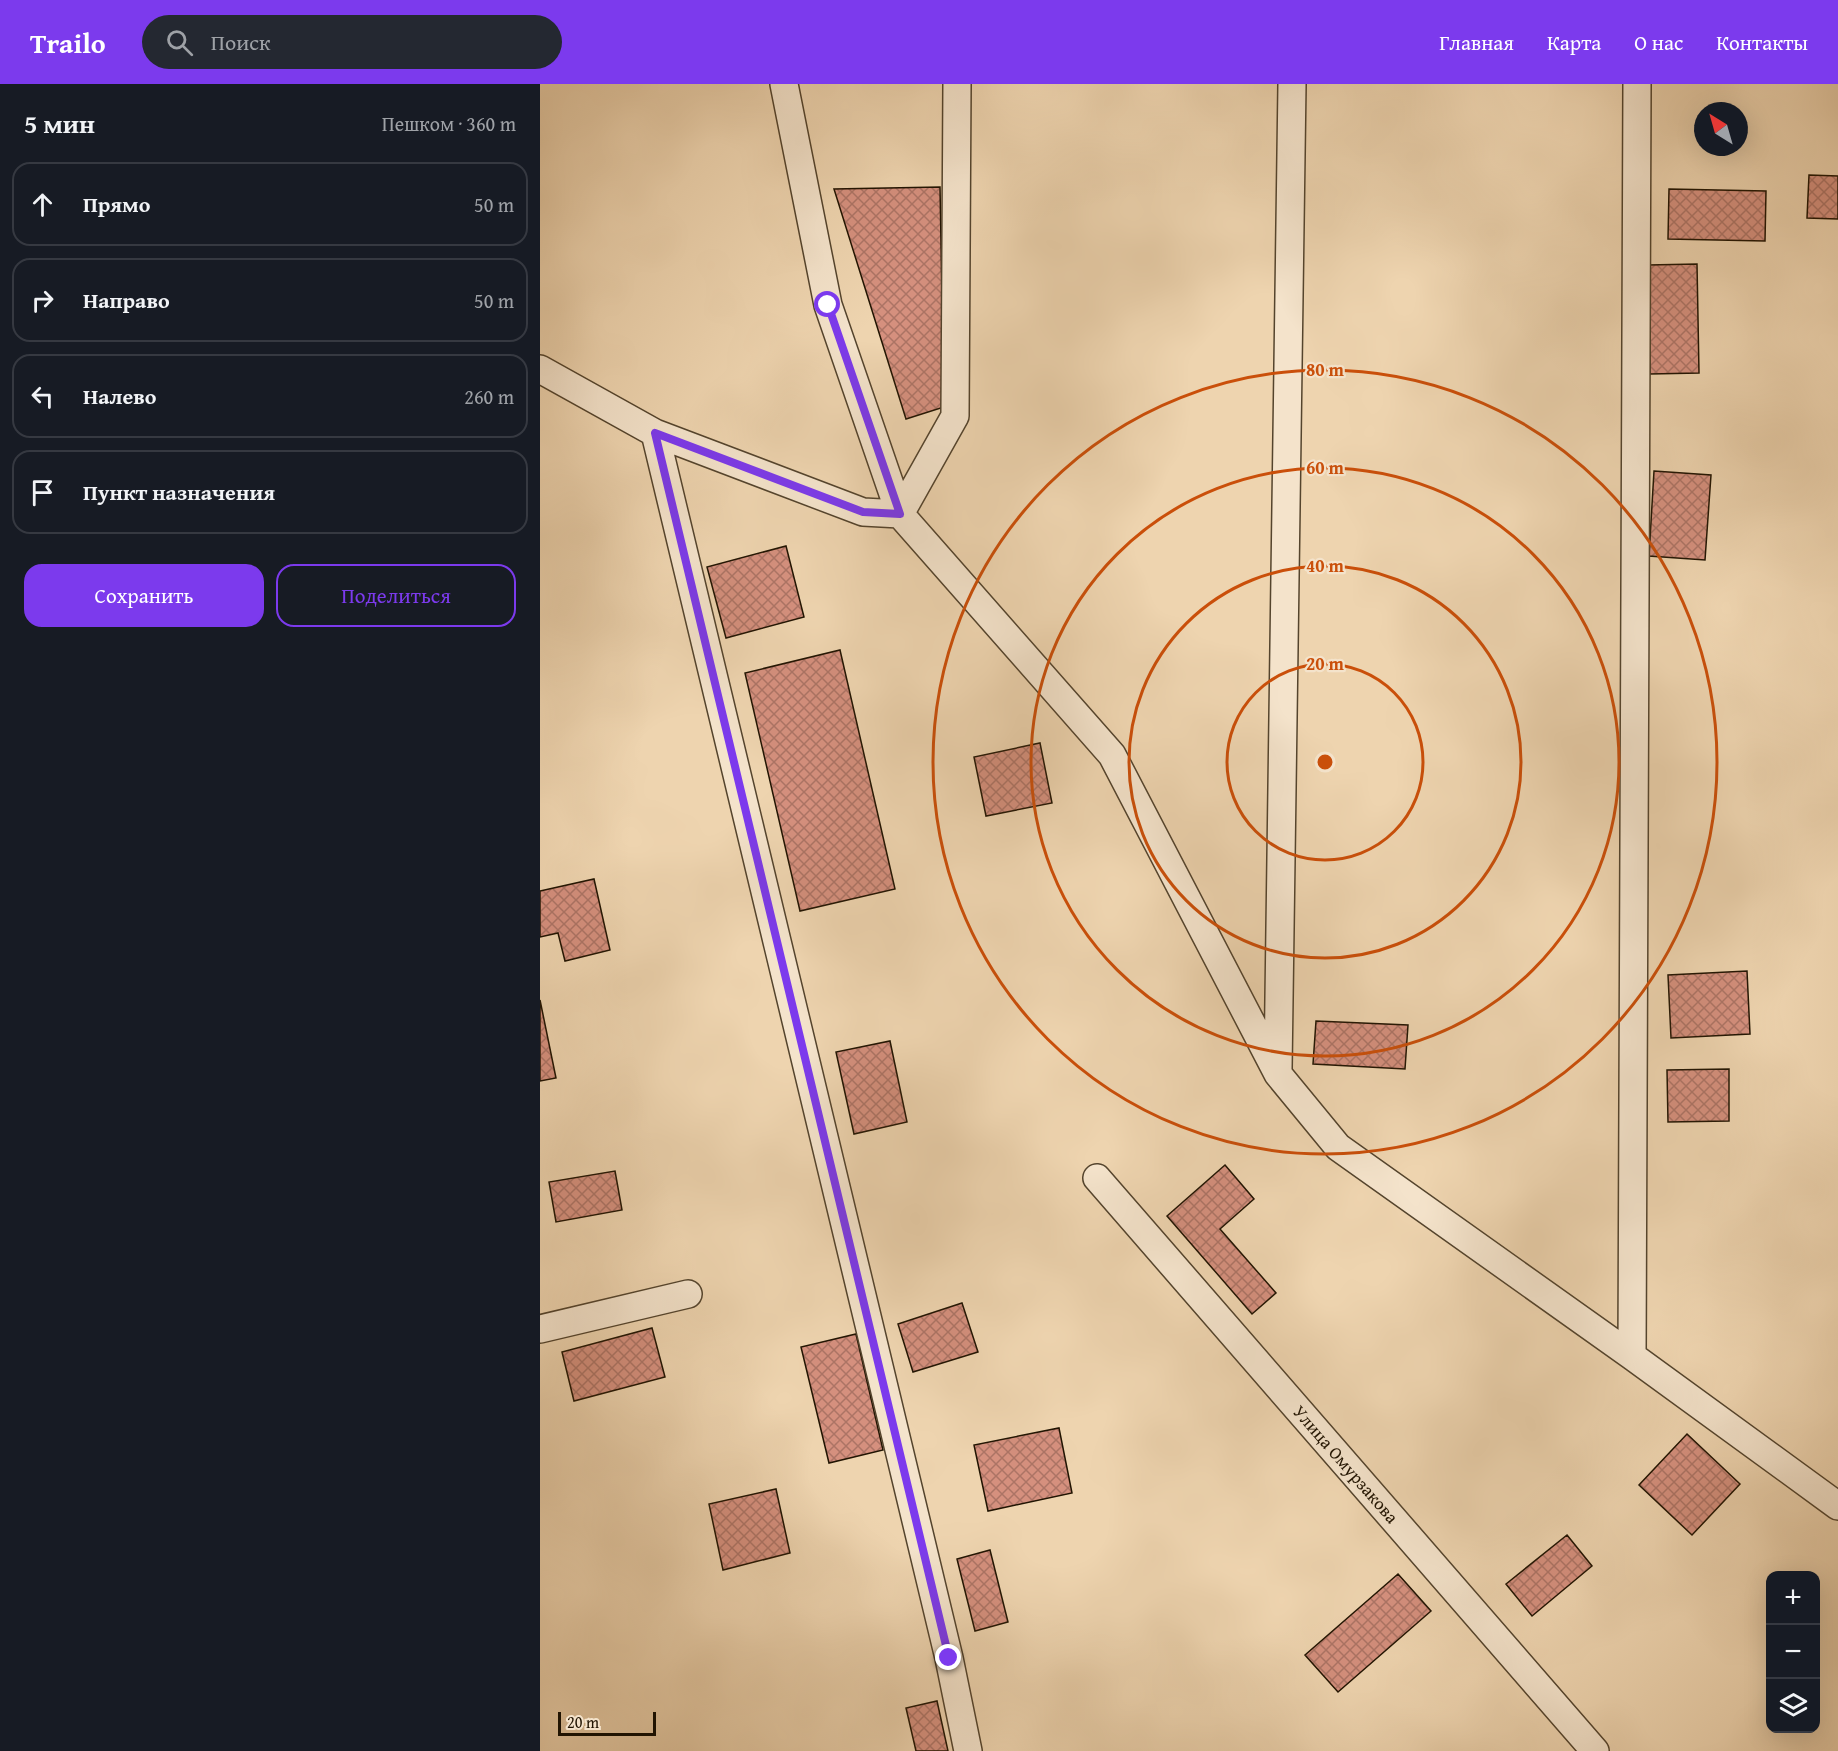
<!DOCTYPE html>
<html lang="ru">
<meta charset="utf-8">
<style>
body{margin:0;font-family:"Gentium Book Plus",serif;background:#242831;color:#f1f3f6}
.controls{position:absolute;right:18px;bottom:18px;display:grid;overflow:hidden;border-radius:12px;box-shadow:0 6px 24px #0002}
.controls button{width:54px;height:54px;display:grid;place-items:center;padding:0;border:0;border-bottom:2px solid #363941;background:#171b24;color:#f1f3f6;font:30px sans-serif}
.compass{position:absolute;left:1154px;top:18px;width:54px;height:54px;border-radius:50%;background:#171b24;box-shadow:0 6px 24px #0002;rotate:323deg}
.scale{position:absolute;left:18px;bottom:15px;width:98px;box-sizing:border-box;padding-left:6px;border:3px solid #211402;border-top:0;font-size:16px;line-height:21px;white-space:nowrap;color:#211402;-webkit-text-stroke:4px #f4e3cb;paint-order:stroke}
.stop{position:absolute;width:18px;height:18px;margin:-14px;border:4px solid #7c3aed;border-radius:50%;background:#fff}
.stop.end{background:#7c3aed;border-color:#fff;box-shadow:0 2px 6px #0008}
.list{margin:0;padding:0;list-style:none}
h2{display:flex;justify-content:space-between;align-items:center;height:78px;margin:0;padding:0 24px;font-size:26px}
h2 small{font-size:20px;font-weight:400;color:#9ea1a6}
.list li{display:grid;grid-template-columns:39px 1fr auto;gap:18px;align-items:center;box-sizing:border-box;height:84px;margin:0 12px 12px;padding:0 12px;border:2px solid #363941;border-radius:18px}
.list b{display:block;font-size:22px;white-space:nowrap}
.list em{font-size:20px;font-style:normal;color:#9ea1a6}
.actions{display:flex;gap:12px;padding:18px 24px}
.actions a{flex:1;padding:14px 0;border:2px solid #7c3aed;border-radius:18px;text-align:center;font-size:21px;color:#7c3aed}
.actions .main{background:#7c3aed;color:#fff}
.icon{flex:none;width:33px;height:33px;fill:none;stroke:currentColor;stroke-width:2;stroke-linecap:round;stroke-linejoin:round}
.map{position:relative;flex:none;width:1298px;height:1667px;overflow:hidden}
header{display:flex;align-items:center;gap:36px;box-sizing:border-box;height:84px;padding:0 30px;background:#7c3aed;color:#fff}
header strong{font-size:28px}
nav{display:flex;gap:33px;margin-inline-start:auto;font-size:21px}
.search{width:420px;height:54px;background:#242831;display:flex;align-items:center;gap:15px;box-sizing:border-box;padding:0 21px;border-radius:33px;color:#9ea1a6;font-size:22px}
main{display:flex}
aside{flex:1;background:#171b24}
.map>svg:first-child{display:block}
.building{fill:url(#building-cross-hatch);stroke:#211402;stroke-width:1.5}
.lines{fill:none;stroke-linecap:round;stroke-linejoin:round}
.street-casing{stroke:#54442d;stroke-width:30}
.street{stroke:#f4e3cb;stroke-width:27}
.route{stroke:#7c3aed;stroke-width:8}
.ring{fill:none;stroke:#ca4f0a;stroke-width:3}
.labels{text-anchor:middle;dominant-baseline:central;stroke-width:4.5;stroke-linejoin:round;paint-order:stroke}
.street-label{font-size:18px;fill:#211402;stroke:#f4e3cb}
.centre{fill:#ca4f0a;stroke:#f4e3cb;stroke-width:3}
.ring-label{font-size:18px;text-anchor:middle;font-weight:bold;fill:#ca4f0a;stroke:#f4e3cb;stroke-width:4.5;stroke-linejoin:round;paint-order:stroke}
</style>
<header>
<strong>Trailo</strong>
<div class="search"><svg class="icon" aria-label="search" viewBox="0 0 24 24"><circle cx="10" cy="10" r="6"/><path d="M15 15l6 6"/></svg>Поиск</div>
<nav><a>Главная</a><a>Карта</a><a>О нас</a><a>Контакты</a></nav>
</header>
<main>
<aside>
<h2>5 мин<small>Пешком · 360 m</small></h2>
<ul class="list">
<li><svg class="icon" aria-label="ahead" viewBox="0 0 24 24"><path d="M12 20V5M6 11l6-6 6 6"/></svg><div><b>Прямо</b></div><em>50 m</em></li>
<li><svg class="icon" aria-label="right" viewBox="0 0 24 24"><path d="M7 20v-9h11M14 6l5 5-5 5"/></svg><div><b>Направо</b></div><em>50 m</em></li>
<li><svg class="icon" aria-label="left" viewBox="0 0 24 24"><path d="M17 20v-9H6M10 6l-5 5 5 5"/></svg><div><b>Налево</b></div><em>260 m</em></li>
<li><svg class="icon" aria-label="arrive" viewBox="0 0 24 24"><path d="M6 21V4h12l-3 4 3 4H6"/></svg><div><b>Пункт назначения</b></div></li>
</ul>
<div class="actions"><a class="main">Сохранить</a><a>Поделиться</a></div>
</aside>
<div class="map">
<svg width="1298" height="1667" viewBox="0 0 1298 1667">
<defs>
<pattern id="building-cross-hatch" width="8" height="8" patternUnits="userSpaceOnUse" patternTransform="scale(1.5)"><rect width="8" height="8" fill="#d5907e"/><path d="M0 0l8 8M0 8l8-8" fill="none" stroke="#ac7465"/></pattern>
</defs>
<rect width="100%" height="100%" fill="#eed4af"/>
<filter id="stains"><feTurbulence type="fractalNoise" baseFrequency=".00333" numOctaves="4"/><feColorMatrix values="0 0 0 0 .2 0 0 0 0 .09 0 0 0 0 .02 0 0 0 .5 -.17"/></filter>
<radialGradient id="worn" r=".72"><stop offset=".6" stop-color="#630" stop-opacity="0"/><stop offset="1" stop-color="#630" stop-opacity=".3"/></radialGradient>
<path class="building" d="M1269,91l29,1v43l-31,-1z
M400,103l4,220 -38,12 -72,-230z
M1129,105l97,2 -1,50 -97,-2z
M1157,180l2,109 -49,1 -2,-109z
M1114,387l57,4 -6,85 -56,-4z
M246,462l18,71 -78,21 -19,-71z
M300,566l55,239 -95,22 -55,-238z
M500,659l12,60 -66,13 -12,-59z
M54,795l16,71 -45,11 -7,-28 -18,4v-46z
M1207,887l3,63 -79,4 -3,-63z
M0,916l16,78 -16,3z
M776,937l92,4 -3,44 -92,-5z
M350,957l17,81 -53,12 -18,-82z
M1189,985v52l-61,1 -1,-52z
M685,1081l29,34 -34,30 56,64 -24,21 -85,-98z
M75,1087l7,39 -66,12 -7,-40z
M422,1219l16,49 -65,20 -15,-48z
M112,1244l13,49 -91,24 -12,-49z
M316,1250l27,116 -54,13 -28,-116z
M519,1344l13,65 -84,18 -14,-66z
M1147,1350l53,50 -48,51 -53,-50z
M236,1405l14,64 -67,17 -14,-66z
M1027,1451l25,31 -60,50 -26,-32z
M450,1466l18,72 -33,9 -18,-72z
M858,1490l33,37 -93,81 -33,-37z
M397,1617l11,50h-32l-10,-43z"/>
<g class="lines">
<g class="street-casing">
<path id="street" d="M244,0l44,221 72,209 212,241 166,319 60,73 294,209 206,150
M0,285l115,64 208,79 37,2
M115,349l294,1225 19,93
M360,430l55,-98 2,-332
M738,985l14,-985
M557,1094l498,573
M0,1245l148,-35
M1092,1272l5,-1272"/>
</g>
<use href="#street" class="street"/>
</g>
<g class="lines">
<path class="route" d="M288,221l72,209 -37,-2 -208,-79 294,1225"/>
</g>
<g class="ring">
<circle cx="785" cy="678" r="98"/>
<circle cx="785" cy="678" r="196"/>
<circle cx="785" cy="678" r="294"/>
<circle cx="785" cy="678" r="392"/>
</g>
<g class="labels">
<g class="street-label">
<text transform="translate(806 1380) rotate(49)">Улица Омурзакова</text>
</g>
</g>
<circle cx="785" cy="678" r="9" class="centre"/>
<g class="ring-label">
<text x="785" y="292">80 m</text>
<text x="785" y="390">60 m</text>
<text x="785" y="488">40 m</text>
<text x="785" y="586">20 m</text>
</g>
<rect width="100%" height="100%" filter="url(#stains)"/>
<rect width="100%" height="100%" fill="url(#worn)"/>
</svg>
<div class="controls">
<button>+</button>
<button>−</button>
<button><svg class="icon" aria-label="layers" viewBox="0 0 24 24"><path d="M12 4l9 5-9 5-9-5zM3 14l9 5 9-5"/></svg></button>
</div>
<svg class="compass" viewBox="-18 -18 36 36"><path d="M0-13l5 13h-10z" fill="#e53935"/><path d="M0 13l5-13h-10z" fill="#9ea1a6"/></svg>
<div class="scale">20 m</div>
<div class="stop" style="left:288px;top:221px"></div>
<div class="stop end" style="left:409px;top:1574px"></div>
</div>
</main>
